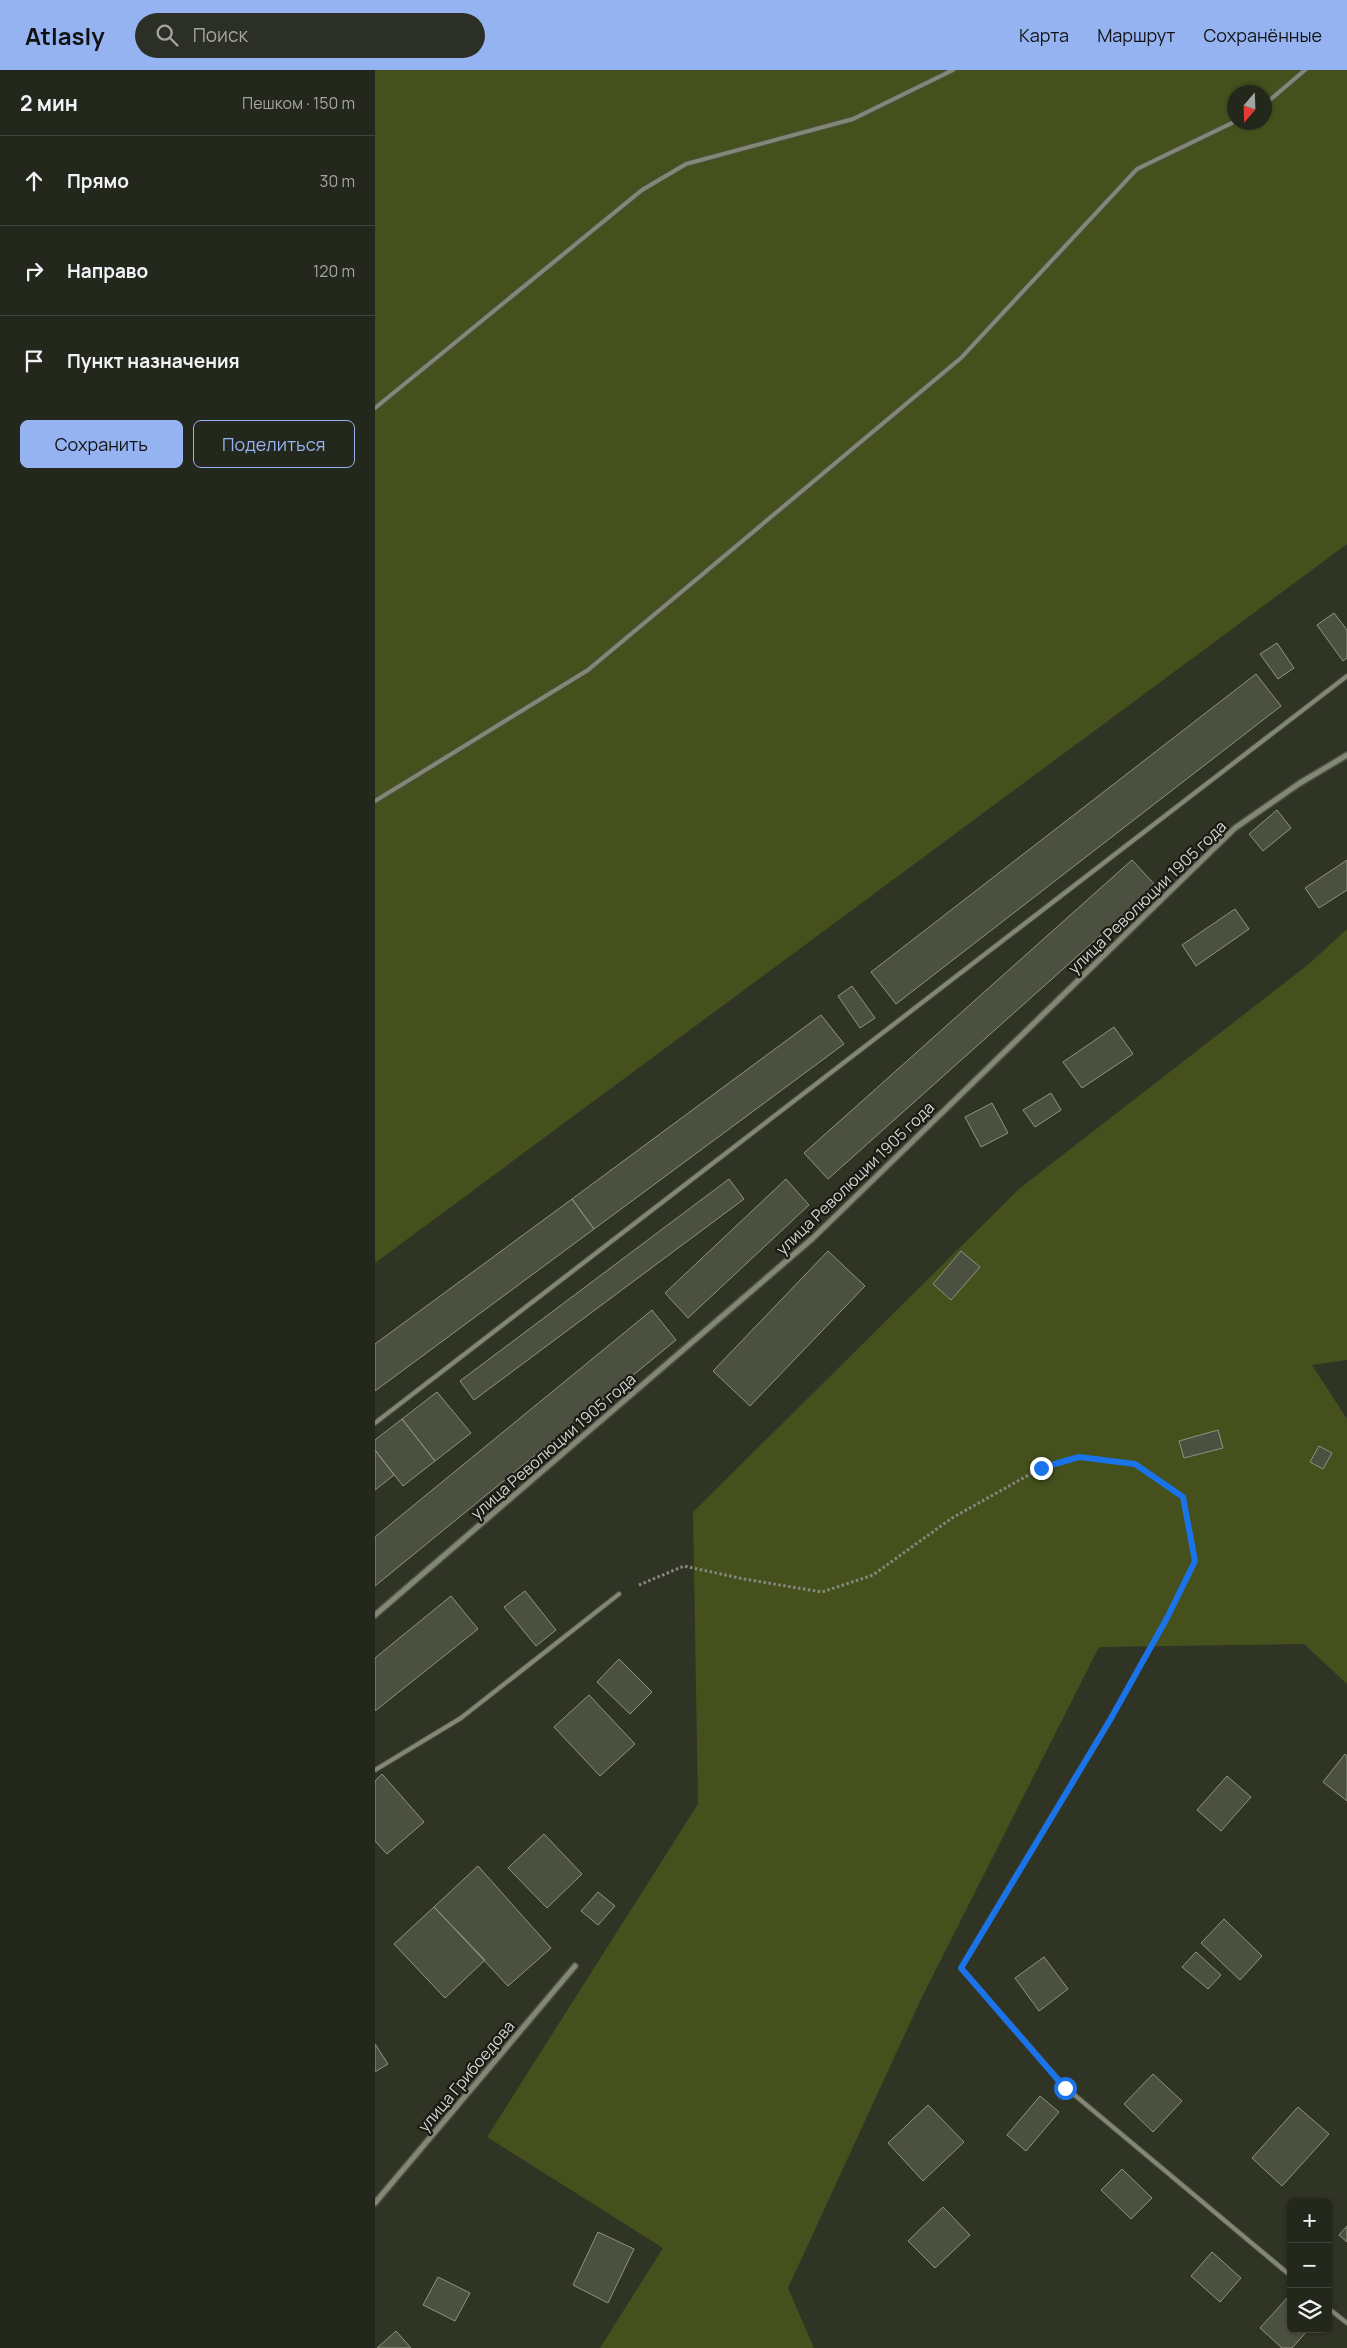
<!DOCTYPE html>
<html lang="ru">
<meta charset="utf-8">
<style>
body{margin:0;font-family:Manrope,sans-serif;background:#2c2f25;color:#f1f3f6}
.controls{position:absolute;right:15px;bottom:15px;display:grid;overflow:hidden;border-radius:8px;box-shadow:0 1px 4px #0004}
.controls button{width:45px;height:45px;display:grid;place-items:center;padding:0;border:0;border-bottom:1px solid #41443b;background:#24271c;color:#f1f3f6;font:25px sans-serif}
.compass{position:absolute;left:852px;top:15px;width:45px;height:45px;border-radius:50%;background:#24271c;box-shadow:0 1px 4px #0004;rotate:199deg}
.stop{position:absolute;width:15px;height:15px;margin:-11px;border:4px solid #1a73e8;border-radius:50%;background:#fff}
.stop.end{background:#1a73e8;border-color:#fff;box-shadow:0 1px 5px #0008}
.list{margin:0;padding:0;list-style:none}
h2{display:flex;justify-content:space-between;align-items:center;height:65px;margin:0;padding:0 20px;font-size:21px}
h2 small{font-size:16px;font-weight:400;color:#a3a5a3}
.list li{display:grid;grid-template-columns:32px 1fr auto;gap:15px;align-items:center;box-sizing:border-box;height:90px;padding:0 20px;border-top:1px solid #41443b}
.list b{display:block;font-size:19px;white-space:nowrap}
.list em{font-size:16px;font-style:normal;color:#a3a5a3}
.actions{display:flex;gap:10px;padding:15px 20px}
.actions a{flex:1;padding:11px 0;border:1px solid #95b2f1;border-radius:8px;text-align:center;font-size:18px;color:#95b2f1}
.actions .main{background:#95b2f1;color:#111}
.icon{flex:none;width:28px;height:28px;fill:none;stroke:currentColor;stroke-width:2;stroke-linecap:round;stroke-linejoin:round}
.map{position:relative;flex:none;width:972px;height:2278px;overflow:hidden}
header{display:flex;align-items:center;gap:30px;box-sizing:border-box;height:70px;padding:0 25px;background:#95b2f1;color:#111}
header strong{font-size:24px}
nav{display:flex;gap:28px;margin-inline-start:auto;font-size:18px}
.search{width:350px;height:45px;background:#2c2f25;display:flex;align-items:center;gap:12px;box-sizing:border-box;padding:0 18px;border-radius:28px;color:#a3a5a3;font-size:19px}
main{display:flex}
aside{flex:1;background:#24271c}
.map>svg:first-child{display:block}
.green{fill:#45501d;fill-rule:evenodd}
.building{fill:#4c5040;stroke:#8f9482}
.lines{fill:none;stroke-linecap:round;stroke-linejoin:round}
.lane-casing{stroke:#4c5043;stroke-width:6}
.street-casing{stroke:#4c5043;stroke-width:8}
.path{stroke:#86897d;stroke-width:3;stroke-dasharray:2.5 2.5;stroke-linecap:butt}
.lane{stroke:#838876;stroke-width:4}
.street{stroke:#838876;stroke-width:5}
.route{stroke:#1a73e8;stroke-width:6}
.labels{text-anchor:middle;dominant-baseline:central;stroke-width:4.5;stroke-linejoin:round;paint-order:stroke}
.street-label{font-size:16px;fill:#d3d6cc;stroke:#191b14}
</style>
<header>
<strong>Atlasly</strong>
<div class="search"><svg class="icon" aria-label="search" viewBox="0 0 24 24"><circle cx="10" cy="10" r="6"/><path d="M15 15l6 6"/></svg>Поиск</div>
<nav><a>Карта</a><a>Маршрут</a><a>Сохранённые</a></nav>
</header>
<main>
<aside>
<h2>2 мин<small>Пешком · 150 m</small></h2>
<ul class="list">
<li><svg class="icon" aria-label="ahead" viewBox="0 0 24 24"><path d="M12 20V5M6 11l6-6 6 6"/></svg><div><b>Прямо</b></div><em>30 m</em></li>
<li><svg class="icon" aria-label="right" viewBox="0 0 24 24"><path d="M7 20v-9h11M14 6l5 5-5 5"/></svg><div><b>Направо</b></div><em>120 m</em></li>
<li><svg class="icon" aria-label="arrive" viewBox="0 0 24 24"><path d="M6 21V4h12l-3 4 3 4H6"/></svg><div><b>Пункт назначения</b></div></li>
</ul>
<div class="actions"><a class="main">Сохранить</a><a>Поделиться</a></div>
</aside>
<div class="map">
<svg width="972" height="2278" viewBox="0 0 972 2278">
<rect width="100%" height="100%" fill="#303425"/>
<path class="green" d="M0,0h972v474l-972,719zM859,22h30v30h-30z
M972,859v431l-35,5 35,54v265l-43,-40 -205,3 -177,350 -134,291 26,60h-214l63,-100 -176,-111 211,-333 -5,-292 327,-324 289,-224z"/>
<path class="building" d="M959,543l13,17v28l-4,3 -26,-36z
M902,573l17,25 -16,11 -18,-25z
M881,604l25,32 -385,298 -25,-32z
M902,740l14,18 -28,23 -14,-17z
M757,790l24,26 -328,293 -24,-26z
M972,790v30l-28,18 -14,-20z
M860,839l14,20 -53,37 -14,-21z
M477,916l23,32 -15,10 -22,-32z
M446,945l23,29 -250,185 -22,-30z
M739,957l19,27 -51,34 -19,-26z
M676,1023l10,17 -26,17 -12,-17z
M617,1033l16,30 -27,14 -16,-30z
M354,1109l15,20 -270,201 -14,-19z
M411,1109l23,26 -121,113 -23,-25z
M197,1129l22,30 -219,162v-47z
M453,1181l37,35 -115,120 -37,-35z
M586,1181l19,16 -29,33 -18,-16z
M277,1240l24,30 -301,246v-49z
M62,1322l34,41 -36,28 -33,-42z
M27,1349l33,42 -32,25 -28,-36v-10z
M843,1360l5,18 -39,10 -5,-17z
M944,1376l13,7 -9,16 -13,-7z
M0,1380l19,25 -19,15z
M150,1521l31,39 -20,16 -32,-39z
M76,1526l27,33 -103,82v-53z
M244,1589l33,33 -22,22 -33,-32z
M214,1625l46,49 -35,32 -46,-49z
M970,1684l2,2v45l-24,-19z
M7,1704l42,48 -37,32 -12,-13v-60z
M852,1706l24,21 -30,34 -24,-21z
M169,1764l38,40 -35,34 -39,-40z
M103,1796l73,82 -43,38 -74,-79z
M223,1822l17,14 -17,19 -17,-14z
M59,1837l51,53 -40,38 -51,-54z
M849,1849l38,37 -22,24 -39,-37z
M821,1882l25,23 -13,14 -26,-22z
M669,1887l24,32 -29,22 -24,-33z
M0,1974l13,20 -13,8z
M778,2004l29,27 -29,31 -29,-28z
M665,2026l19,16 -33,39 -19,-16z
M553,2035l36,37 -41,39 -35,-38z
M923,2037l31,27 -47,52 -30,-28z
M747,2099l30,29 -21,21 -30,-29z
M568,2137l27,28 -35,33 -27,-27z
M972,2156v16l-8,-7z
M223,2162l36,17 -26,54 -35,-18z
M837,2182l29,26 -21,24 -29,-26z
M63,2207l32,16 -15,28 -32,-16z
M913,2227l3,2v30h18l-17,19h-10l-22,-20z
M21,2261l15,17h-34z"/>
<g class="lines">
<g class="lane-casing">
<path id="lane" d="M889,35l41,-35
M0,338l267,-218 44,-26 167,-45 100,-49
M0,731l213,-131 373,-312 176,-189 97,-47
M0,1353l972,-747
M735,1650l-149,248 104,119 226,189
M0,1700l86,-52 158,-124
M953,2238l19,15"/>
</g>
<g class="street-casing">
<path id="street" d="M0,1545l438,-377 422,-410 65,-45 47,-28
M0,2133l200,-237"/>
</g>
<path class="path" d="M264,1515l45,-19 60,13 78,13 51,-17 79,-57 89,-50 38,-11 56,7 48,33 12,64 -28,57 -47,84"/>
<use href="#lane" class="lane"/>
<use href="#street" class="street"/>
</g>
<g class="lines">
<path class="route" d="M666,1398l38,-11 56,7 48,33 12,64 -28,57 -57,102 -149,248 104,120"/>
</g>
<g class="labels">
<g class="street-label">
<text transform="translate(772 827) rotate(-44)">улица Революции 1905 года</text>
<text transform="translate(480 1108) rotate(-44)">улица Революции 1905 года</text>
<text transform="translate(178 1376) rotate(-41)">улица Революции 1905 года</text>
<text transform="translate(91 2006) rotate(-50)">улица Грибоедова</text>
</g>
</g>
</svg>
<div class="controls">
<button>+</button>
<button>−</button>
<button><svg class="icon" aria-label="layers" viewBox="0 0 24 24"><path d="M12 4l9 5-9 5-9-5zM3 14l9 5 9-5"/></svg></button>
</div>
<svg class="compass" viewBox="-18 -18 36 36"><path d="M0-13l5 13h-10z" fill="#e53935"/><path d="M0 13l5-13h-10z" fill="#a3a5a3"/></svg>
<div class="stop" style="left:690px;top:2018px"></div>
<div class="stop end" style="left:666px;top:1398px"></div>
</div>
</main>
